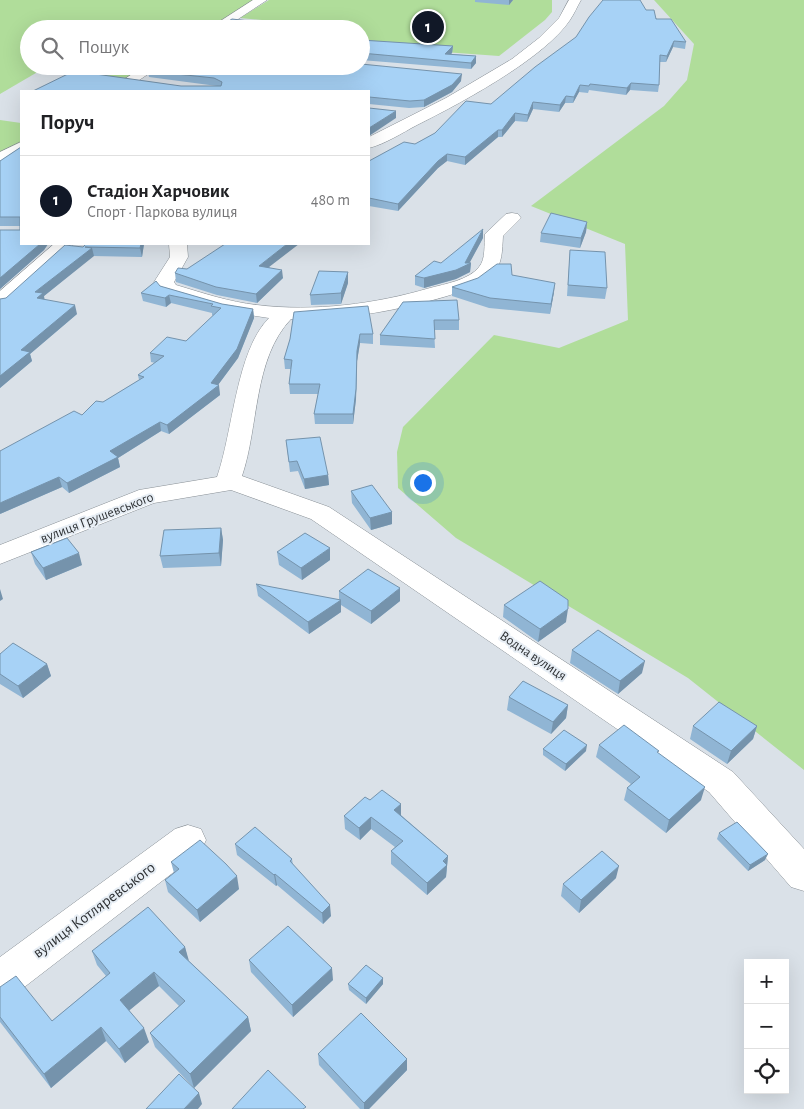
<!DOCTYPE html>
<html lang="uk">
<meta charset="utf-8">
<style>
body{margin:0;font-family:"Alegreya Sans",sans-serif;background:#f6f6f6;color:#202124}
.controls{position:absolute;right:15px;bottom:15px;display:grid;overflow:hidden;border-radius:0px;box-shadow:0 5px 20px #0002}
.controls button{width:45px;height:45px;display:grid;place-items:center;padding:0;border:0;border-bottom:1px solid #e0e0e0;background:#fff;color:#202124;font:25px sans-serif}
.you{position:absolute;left:422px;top:482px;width:18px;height:18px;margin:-12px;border:4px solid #fff;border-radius:50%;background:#1a73e8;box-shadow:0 0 0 8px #1a73e833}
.badge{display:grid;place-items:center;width:32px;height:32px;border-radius:50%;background:#111827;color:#fff;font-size:16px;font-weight:700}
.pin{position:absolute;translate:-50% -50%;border:2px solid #fff;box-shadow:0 1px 5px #0006}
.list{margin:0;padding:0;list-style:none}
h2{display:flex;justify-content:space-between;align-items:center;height:65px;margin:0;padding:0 20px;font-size:21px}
h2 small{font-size:16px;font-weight:400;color:#757577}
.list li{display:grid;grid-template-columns:32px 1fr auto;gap:15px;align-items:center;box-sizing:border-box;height:90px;padding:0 20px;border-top:1px solid #e0e0e0}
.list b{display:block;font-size:19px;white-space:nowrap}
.list p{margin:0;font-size:16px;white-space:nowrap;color:#757577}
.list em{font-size:16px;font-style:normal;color:#757577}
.icon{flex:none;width:28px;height:28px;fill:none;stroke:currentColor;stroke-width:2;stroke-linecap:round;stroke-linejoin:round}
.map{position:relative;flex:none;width:804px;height:1109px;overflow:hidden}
.search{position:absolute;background:#fff;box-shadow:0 5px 20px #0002;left:20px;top:20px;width:350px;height:55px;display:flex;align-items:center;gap:12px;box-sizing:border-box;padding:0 18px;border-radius:28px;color:#757577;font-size:19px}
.panel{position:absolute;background:#fff;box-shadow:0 5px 20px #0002;left:20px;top:90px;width:350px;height:155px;border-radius:0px}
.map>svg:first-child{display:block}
.green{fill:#b0dd9a}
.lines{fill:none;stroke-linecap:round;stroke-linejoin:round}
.minor-casing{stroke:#888f95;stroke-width:1}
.minor{fill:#fff;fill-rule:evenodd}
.wall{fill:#90b5d4}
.shaded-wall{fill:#7593ac}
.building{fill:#a7d2f6;stroke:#7593ac}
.labels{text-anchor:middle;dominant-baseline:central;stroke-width:4;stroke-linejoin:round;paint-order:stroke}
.street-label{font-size:14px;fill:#2e3134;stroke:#e7eef5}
.near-street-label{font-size:16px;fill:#2e3134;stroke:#e7eef5}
</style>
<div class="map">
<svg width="804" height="1109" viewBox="0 0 804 1109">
<rect width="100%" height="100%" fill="#dae1e8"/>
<path class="green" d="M0,0h258l-48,29h-181v37h120l-23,14 -85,-10 -41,24z
M269,0h283v12l-7,8 -46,36 -138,-10v-17h-37l-8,-4 -76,-7z
M654,0h150v770l-116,-92 -232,-140 -58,-50 -1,-36 6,-25 91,-92 65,13 69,-28 -3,-76 -94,-38 133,-100 23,-26 7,-36z
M0,120l21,3v21l-21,12z"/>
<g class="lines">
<g class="minor-casing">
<path id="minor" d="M253,0h14l-44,29h-15z
M569,0h12c-4,7 -7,14 -11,20 -26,39 -111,84 -153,105 -15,8 -32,19 -48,23v-11l77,-39 66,-39 27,-21 20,-20z
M144,66h16l-37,25h-16z
M21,142v11l-21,11v-12z
M512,213l6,1 3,4 -18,18c-1,14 0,28 -11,39 -11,12 -30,16 -45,21 -50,15 -103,24 -156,23 -38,40 -32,107 -49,157l87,31 404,265 71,77v42l-13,-4 -82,-95 -398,-273 -80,-29 -77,13 -154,61v-19l139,-55 78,-13c16,-45 19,-126 52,-159l-45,-7 -62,-18 -8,-11 16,-25 -1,-13h18l1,13 -14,25 2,3c27,8 53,17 81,20 58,7 118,-1 173,-17 15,-4 39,-8 49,-21 7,-8 5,-23 6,-33l21,-20z
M54,244h20l-67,61 -7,2v-16z
M188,825l13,4 5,11 -5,11 -187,144 -14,5v-43l175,-128z"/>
</g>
<use href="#minor" class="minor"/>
</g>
<path class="wall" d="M475,0h38l-4,5 -34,-3z
M646,10l40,32 -1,7 -12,-2 -7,15h-6l-1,23 -1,7 -28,-2 -4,5 -37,-5 -1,3 -9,-1 -6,11h-8l-6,9 -26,-3 -6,13 -12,-1 -13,16h-4l-33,28 -18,-4 -9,7 -40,43 -29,-5v-45l46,-17 76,-40z
M361,40l92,6 -1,7 -1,1 25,2v7l-5,6 -110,-9z
M148,71l313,10 -9,11 -28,15 -15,1 -40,-4v-13l-188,-5h36l-68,-9z
M21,147v97h27l-4,6 -44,39v-59h20v-4h-20v-65z
M587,222l-1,10 -6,16 -40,-6 1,-9z
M483,238l-14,25h2l-1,9 -14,7 -32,9 -9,-3v-9l26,-13z
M144,244l-2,13 -49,-1 -49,40v4l33,14 -47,40 2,7 -32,27v-89l6,-1 77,-51z
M570,250l37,38 -2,11 -38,-3z
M269,267l14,11 -26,25 -40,-8 -41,-13 -1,-9 12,-4z
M348,272v11l-7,21 -30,1 -1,-10z
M512,275l42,17 -4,22 -61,-6 -37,-12v-9z
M160,286l62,18 31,5 1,9 -16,40 -20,27 2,10 -51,39 -8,-3 -43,27 2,9 -51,26 -7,-6 -62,27 82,-99 57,-35 -1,-5 17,-12 -4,-1 -1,-9 36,-12 27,-25 -1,-1v-2l-41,-10 -5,4 -23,-6 -2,-8z
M403,302l56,18v10h-25l1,18 -55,-3v-10z
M294,312l79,22v10l-13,-1 -3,18 -1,38 -3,25h-38l-1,-10 4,-20h-28l-1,-10 2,-15h-6l-1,-10 6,-20z
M286,440l42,35 1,10 -24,4 -7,-18 -8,1z
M351,491l41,21v12l-21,6 -19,-27z
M221,528l2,12 -2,26 -58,2 -3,-12z
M31,552l51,13 -36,15 -11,-16z
M277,552l53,8 -28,20 -23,-15z
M256,584l83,16v-9l61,10 -29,23 -30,-19v7l-32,22 -51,-38z
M504,605l62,17 -28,20 -35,-25z
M572,650l70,23 -24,21 -48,-31z
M0,654l47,10 4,12 -28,22 -23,-14z
M509,697l59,8 -2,13 -15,16 -44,-24z
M693,726h64l-4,13 -26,25 -37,-25z
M599,745l59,8 43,47 -35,33 -42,-33 3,-12 4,-4 -35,-27z
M543,749l43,2 -21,20 -22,-16z
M401,804v11l47,41 -2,21 -19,18 -36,-31v-13l4,-4 -24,-18 -11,11 -15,-11 -1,-13z
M719,833l46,27 -17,11 -31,-32z
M235,844l57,15 1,6 38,51 -8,8 -46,-39 -1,1 -39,-31z
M171,862l68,27 -39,33 -32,-30 -3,-12 9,-7z
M616,878l-37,35 -18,-17 2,-12z
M185,947l3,13 60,57 3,14 -57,57 -39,-41 -5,-14 29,-27 -20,-20 -30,24 20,32 -24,21 -19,-22 -55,47 -51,-66v-35l52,34 54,-45 -9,-11 -5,-14z
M249,960l84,20 -40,37 -42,-45z
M383,978v6l-17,20 -17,-14 -1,-6z
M318,1054l89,5v11l-38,39h-9l-41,-44z"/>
<path class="shaded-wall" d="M509,0h4l-4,5z
M674,41l-1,6 -7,15 1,-6z
M453,46l-1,7 -7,7v-6z
M476,56v7l-5,6v-6z
M462,74l-1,7 -9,11 -28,15v-7z
M631,83l-1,7 -4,5 1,-7z
M580,85l-1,7 -6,11 1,-6z
M566,96l-1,7 -6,9 1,-7z
M533,102v7l-6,13 1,-7z
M396,111v7l-27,18v-8z
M515,113v8l-13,16v-7z
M498,130v7l-33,28v-8z
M447,154v7l-9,7 -40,43v-7l40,-43z
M587,222l-1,10 -6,16 1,-10z
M483,229v9l-14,26 2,-1 -1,9 -14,7 -32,9v-10l41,-15z
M40,244h8l-4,6 -44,39v-11z
M141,244h3l-2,13 -2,-9z
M287,244h12l-39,30 -1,-8z
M92,248l2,8 -50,40 1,6 -6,5 -4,-15z
M282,270l1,8 -26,25 -1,-9z
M348,272v11l-7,21v-11z
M555,283l-1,9 -4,22 1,-10z
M169,295l2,8 -5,4 -1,-9z
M75,305l2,9 -47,40 2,7 -32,27v-12l21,-26z
M253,309l1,9 -16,40 -23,31 4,-4 1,10 -51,39 -2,-9 44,-42z
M360,334v9l-3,18 -1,38 -3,25v-10l4,-63z
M160,422l1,9 -43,27 2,9 -51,26 -2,-10 43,-32z
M328,475l1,10 -24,4 -1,-10z
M59,477l3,10 -62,27v-11z
M392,512v12l-21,6 -1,-12z
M221,528l2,12 -2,26 -2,-13z
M330,548v12l-28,20 -1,-12z
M79,553l3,12 -36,15 -3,-12z
M400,588v13l-29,23v-13z
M0,589l3,10 -3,2z
M341,600v12l-32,22 -1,-12z
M568,609l-2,13 -28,20 2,-13z
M645,661l-3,12 -24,21 2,-13z
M47,664l4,12 -28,22 -5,-12z
M568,705l-2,13 -15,16 2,-12z
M757,726l-4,13 -26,25 4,-13z
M587,745l-1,6 -21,20 1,-7z
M705,787l-4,13 -35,33 3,-13z
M401,804v12l-7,-6z
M371,817v12l-11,11 -1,-12z
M768,854l-3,6 -17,11 2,-6z
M448,856l-2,21 -19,18v-12z
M619,866l-3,12 -37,35 2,-13z
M275,874l2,11 -1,1 -2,-11z
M237,876l2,13 -39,33 -3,-12z
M330,905l1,11 -8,8 -1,-11z
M185,947l4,14 -10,-9z
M332,968l1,12 -40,37 -1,-12z
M154,972l5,14 -34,28 -5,-14z
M383,978v6l-17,20v-6z
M248,1017l3,14 -57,57 -4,-14z
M101,1027l5,14 -55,47 -7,-14z
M144,1028l5,14 -24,21 -6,-14z
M407,1059v11l-38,39h-5v-6z
M199,1093l3,11 -4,5h-14z"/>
<path class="building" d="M603,0h37l6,10h8l2,9h15l15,23 -12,-1 -7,15 -7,-1 -1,30 -28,-2 -4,5 -37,-4 -1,2 -9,-1 -6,12 -8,-1 -6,9 -27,-3 -5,13 -13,-2 -13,17h-4l-33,27 -18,-3 -9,7 -40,43 -29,-6v-37l35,-19 11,2 20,-11 31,-32 25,3 44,-37 41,-30 13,-20z
M232,19l42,5 -3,2 21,3h-76z
M361,40l92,6 -8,8 31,2 -5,7 -110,-10z
M361,64l101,10 -10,11 -28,15 -14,1 -41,-4v-6h-336l41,-20 107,15h40l1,-4 -8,-4 -66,-7 7,-5h206z
M369,108l27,3 -27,17z
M21,147v97h19l-40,34v-48h20v-13h-20v-56z
M551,213l36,9 -6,16 -40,-5z
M483,229l-18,34h6l-15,7 -32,8 -9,-2 19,-15 7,2z
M86,244h55l-1,4 -55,-1 7,1 -57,44 8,1 -6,5 38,7 -54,45 9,2 -30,24v-77l6,-1 59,-53 18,2z
M225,244h62l-28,22 23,4 -26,24 -40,-7 -41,-14 3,-5 9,1z
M570,250l35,2 2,36 -39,-3z
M497,264h14l1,11 43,8 -4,21 -61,-6 -38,-11 26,-9z
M319,271l29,1 -7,21 -31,2z
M156,281l4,5 62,18 31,5 -16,40 -26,34 8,2 -52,40 -7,-3 -50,29 8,6 -51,26 -8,-6 -59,26v-52l74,-40 8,4 14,-14 7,1 41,-25 -6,-2 26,-19 -14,-3 17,-16 19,4 35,-33 -10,-2 2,-2 -44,-9 -4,3 -24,-5z
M457,300l2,20h-25l1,19 -55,-4 23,-33z
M368,306l5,28h-13l-3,17 -1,38 -3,25h-39l6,-30h-31l3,-24 -8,-1 6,-20 4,-27z
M320,437l8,38 -24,4 -7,-18 -8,1 -3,-22z
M372,485l20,27 -22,6 -19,-27z
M221,528l-2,25 -59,3 4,-26z
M305,533l25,15 -29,20 -24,-16z
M67,538l12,15 -36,15 -12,-16z
M368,569l32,19 -29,23 -32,-20z
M540,581l28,19v9l-28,20 -36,-24z
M256,584l85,16 -33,22z
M598,630l47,31 -25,20 -48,-31z
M13,643l34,21 -29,22 -18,-12v-20z
M523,681l45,24 -15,17 -44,-25z
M719,702l38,24 -26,25 -38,-25z
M624,725l35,26 -2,1 48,35 -36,33 -42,-32 13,-11 -41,-32z
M564,730l23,15 -21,19 -23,-15z
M382,790l19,14 -7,6 54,46 -5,5 4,4 -20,18 -36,-32 12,-10 -32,-24 -12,11 -15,-12 21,-19 5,3z
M737,822l31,32 -18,11 -31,-32z
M255,827l37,32 -2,2 40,44 -8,8 -47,-39 -1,1 -39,-31z
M200,840l26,24 11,12 -40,34 -32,-30 14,-11 -8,-7z
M602,851l17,15 -38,34 -18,-16z
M148,907l37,40 -6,5 69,65 -58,57 -40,-41 35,-32 -31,-29 -34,28 24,28 -25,21 -18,-22 -57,47 -44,-57v-30l16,-11 36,45 58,-48 -18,-22z
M288,926l44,42 -40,37 -43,-45z
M366,965l17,13 -17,20 -18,-14z
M361,1013l46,46 -43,44 -46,-49z
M268,1070l38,37 -3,2h-71z
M179,1074l20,19 -15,16h-38z"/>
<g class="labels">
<g class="street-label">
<text transform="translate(97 518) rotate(-21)">вулиця Грушевського</text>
<text transform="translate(533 656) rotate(34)">Водна вулиця</text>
</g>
<g class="near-street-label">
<text transform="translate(94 910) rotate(-37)">вулиця Котляревського</text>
</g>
</g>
</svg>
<div class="controls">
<button>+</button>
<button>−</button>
<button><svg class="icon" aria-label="locate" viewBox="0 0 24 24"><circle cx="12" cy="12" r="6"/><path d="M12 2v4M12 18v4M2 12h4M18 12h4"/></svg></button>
</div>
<div class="you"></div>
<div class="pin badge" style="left:428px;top:27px">1</div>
<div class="search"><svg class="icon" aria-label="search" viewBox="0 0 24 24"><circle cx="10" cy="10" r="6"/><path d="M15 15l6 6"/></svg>Пошук</div>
<section class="panel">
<h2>Поруч<small></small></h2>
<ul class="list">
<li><span class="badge">1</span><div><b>Стадіон Харчовик</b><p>Спорт · Паркова вулиця</p></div><em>480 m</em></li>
</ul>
</section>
</div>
